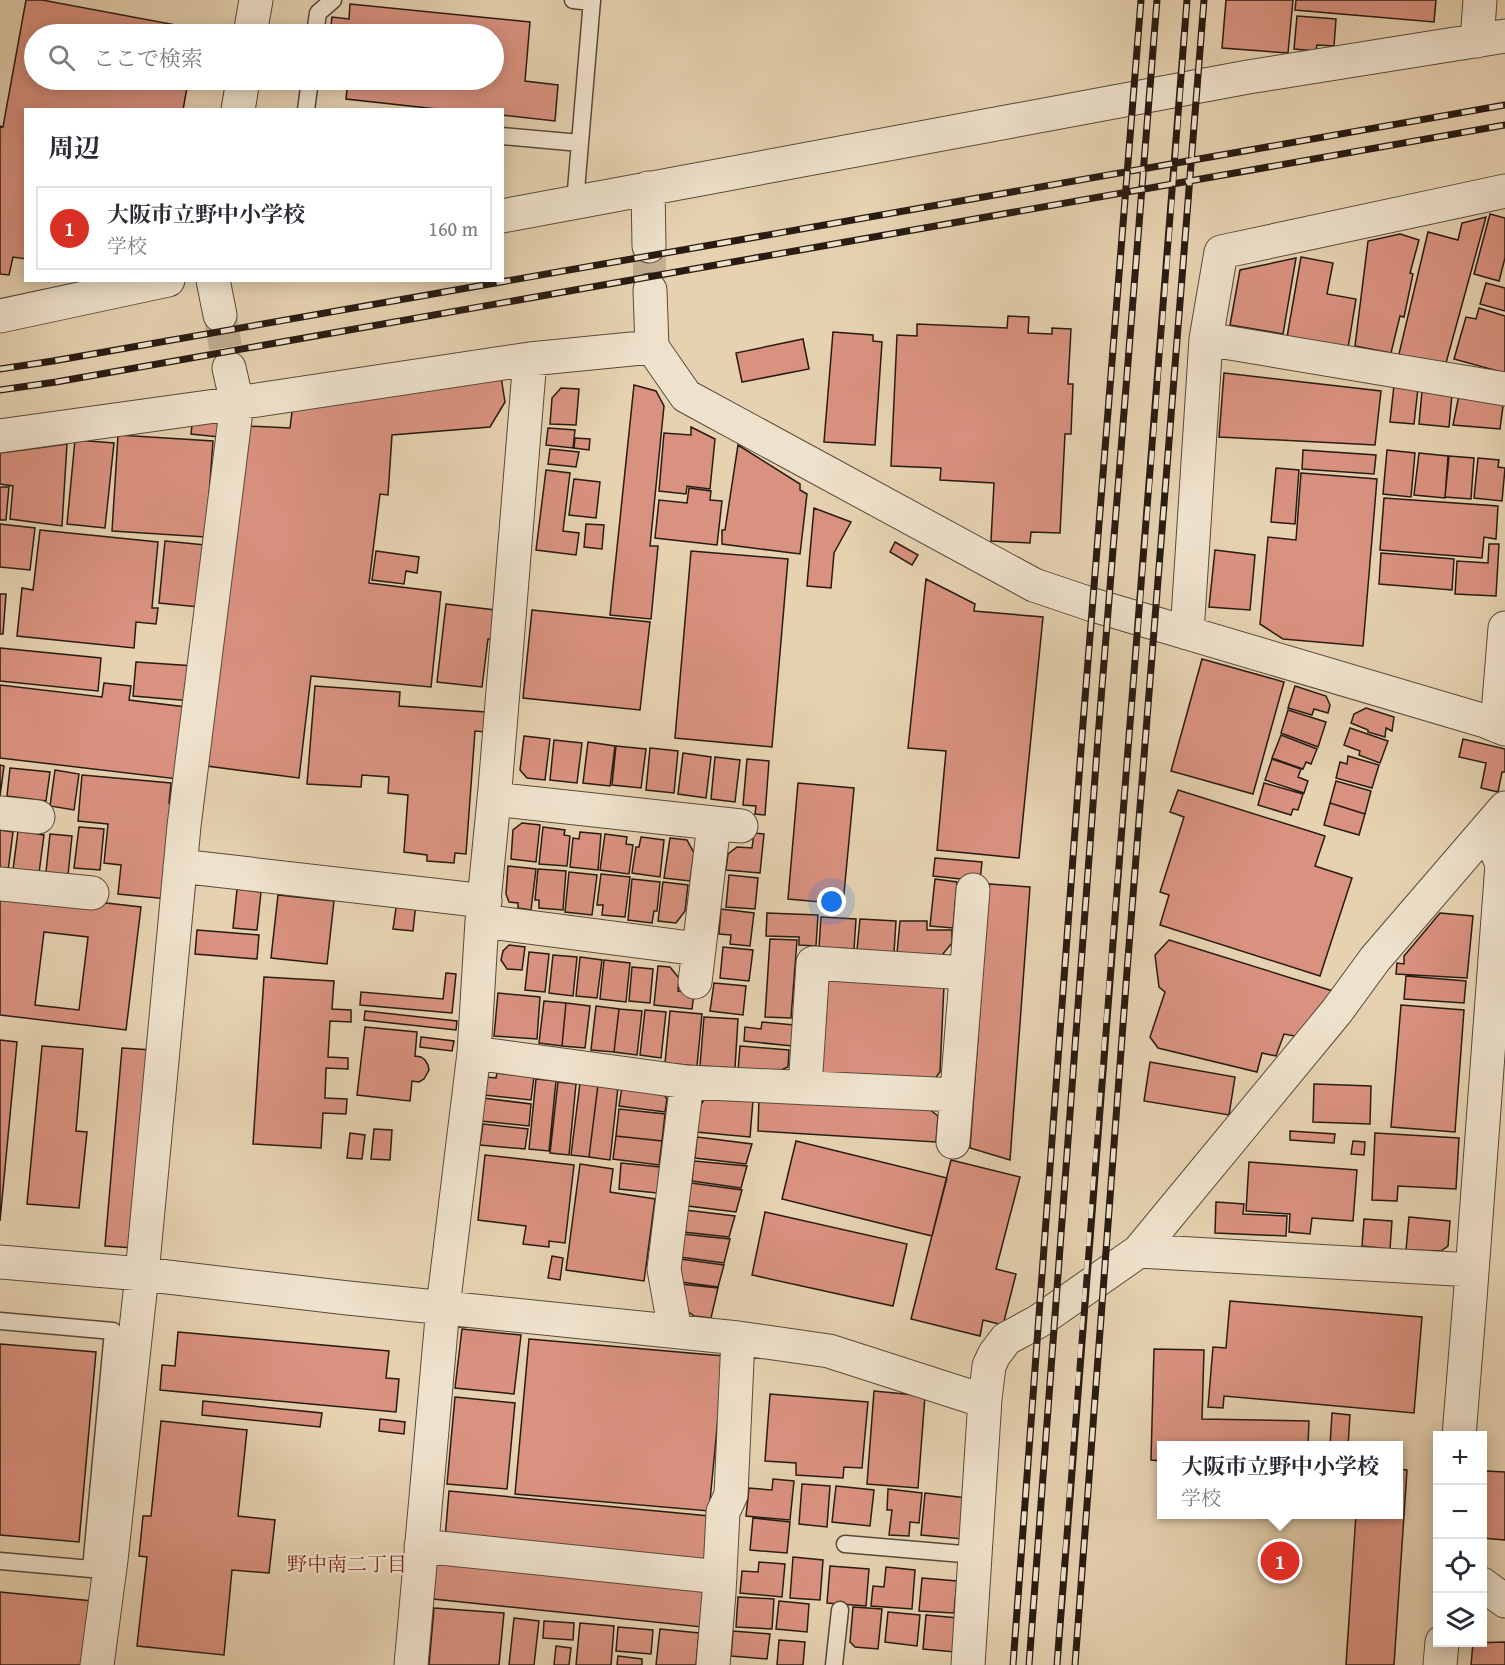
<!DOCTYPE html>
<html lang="ja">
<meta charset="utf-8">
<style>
body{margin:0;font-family:"Gentium Book Plus","Noto Serif JP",serif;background:#f7f7f7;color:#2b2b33}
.controls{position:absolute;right:18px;bottom:18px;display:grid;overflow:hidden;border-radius:0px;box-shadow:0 3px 15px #0003}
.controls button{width:54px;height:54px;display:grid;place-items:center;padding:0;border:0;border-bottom:2px solid #e1e1e2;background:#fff;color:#2b2b33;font:30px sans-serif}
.you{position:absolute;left:832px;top:902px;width:21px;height:21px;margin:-15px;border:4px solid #fff;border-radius:50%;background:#1a73e8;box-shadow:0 0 0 9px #1a73e833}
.badge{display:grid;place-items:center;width:39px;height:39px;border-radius:50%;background:#d93025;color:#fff;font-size:20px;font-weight:700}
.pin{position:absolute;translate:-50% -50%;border:3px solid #fff;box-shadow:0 2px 6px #0006}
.popup{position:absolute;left:1157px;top:1441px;width:246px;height:78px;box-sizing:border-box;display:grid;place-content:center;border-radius:0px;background:#fff;filter:drop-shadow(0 2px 4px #0005);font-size:20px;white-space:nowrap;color:#7c7c81}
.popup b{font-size:22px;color:#2b2b33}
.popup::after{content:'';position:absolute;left:50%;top:100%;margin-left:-12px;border:12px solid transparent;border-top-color:#fff}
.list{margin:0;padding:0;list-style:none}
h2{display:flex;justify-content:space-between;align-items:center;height:78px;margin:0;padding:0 24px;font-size:26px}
h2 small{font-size:20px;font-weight:400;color:#7c7c81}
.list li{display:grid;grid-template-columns:39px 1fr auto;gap:18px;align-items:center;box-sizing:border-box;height:84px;margin:0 12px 12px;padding:0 12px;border:2px solid #e1e1e2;border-radius:0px}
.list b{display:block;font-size:22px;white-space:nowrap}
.list p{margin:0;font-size:20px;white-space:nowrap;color:#7c7c81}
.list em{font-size:20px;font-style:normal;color:#7c7c81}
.icon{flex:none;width:33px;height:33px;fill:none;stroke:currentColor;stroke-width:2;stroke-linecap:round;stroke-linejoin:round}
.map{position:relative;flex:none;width:1505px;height:1665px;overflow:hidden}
.search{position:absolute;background:#fff;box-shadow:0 3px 15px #0003;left:24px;top:24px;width:480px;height:66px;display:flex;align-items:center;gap:15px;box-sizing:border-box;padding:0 21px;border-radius:33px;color:#7c7c81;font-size:22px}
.panel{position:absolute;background:#fff;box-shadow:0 3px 15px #0003;left:24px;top:108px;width:480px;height:174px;border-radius:0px}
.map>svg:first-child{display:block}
.building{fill:#da9280;stroke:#291b12;stroke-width:1.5;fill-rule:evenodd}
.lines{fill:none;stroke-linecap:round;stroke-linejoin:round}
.minor-tunnel{stroke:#c0ad91;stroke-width:33;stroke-dasharray:33 16;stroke-linecap:butt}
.service-casing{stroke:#58493a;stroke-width:19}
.minor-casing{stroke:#58493a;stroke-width:35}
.service{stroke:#efe2cc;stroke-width:16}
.minor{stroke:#efe2cc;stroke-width:33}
.rail-casing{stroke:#291b12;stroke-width:7}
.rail{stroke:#efe2cc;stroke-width:4.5;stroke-dasharray:14;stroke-linecap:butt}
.labels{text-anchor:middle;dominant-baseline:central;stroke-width:4.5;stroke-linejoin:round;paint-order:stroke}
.neighbourhood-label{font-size:20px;fill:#7a1f14;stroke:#efe2cc}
</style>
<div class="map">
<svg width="1505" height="1665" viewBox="0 0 1505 1665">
<rect width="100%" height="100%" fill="#e6d2b1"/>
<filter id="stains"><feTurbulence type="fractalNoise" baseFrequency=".00333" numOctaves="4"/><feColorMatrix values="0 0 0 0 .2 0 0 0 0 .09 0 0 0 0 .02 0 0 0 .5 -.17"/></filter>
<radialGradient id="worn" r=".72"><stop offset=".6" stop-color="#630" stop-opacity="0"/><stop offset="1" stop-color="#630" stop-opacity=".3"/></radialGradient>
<path class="building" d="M26,0h16l134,25 -2,9h-140v46h139l15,2 -5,28h-157v149l-13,-2 -4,18 -9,-1v-148l3,1z
M1226,0h67l-5,53 -66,-5z
M1296,0h140l-2,22 -139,-12z
M350,4l180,18 -5,59 33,4 -3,36 -53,-6v-5h-56l-100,-11 2,-19h146v-46h-164l2,-17 17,2z
M1297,16l39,3 -2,27 -17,-1 -1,6 -22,-2z
M1490,214l15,4v40l-6,23 -25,-7z
M1486,217l-40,146 -48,-5 30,-126 30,8 4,-17z
M1400,234l19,6 -9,33 3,1 -9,43 -4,-1 -9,37 -36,-7 13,-105z
M1301,257l32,6 -6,31 29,5 -8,49 -61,-11z
M1296,258l-13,76 -53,-9 10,-55z
M1486,283l19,5v23l-25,-7z
M1479,308l26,8v57l-51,-14 12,-42 10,2z
M1008,316l21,1 -1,16 24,1v-6l19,1 -3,55h5l-2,50h-6l-5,99 -29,-1 -1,11 -39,-2 3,-58 -54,-3 1,-12 -50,-2 6,-131 20,1v-12l90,4z
M833,332l40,3v6l9,1 -7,103 -51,-3z
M803,339l6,30 -67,13 -6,-29z
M1224,373l157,18 -6,54 -156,-8z
M501,377l4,25 -15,25 -98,8 -4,60 -8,-1 -11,89 72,9 -10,95 -120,-11 -12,102 -92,-12 39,-340 44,2 3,-24z
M634,385l22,6 8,15 -14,140h8l-7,73 -41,-4z
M1394,385l24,3 -4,36 -24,-2z
M561,388l18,1 -3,36 -26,-1 2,-26z
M1422,391l30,3 -3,33 -30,-3z
M1459,395l40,8 4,3 -3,23 -47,-4z
M193,417l28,3 -2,17 -28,-3z
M691,427l24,12 -5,50 -23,-3 -1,8 -27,-3 5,-58 27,2z
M548,428l27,2 -2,18 -27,-3z
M118,435l95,6 -7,96 -94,-6z
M575,438l15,1 -1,11 -15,-2z
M75,440l39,3 -9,85 -38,-4z
M67,444l-5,82 -52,-7 3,-33 -13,-2v-31z
M738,445l62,39v6l7,4 -7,60 -78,-10v-14h3z
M550,449l29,3 -3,15 -28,-3z
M1303,450l73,5 -2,19 -72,-5z
M1387,450l28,3 -4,44 -28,-3z
M1419,453l29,3 -3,42 -31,-3z
M1449,456l25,2 -3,41 -26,-2z
M1478,458l21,2 -1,7 7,1 -3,33 -28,-3z
M1276,468l23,2 -4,54 -24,-2z
M546,470l24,3 -7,58 16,2 -3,22 -40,-5z
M1301,473l76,6 -14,167 -80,-7 -23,-15 8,-87 28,3z
M574,479l26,3 -4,36 -27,-3z
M0,487h9l-3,33h-6z
M689,488l22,3 -1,9 12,1 -5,44 -62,-7 4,-38 28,3z
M1384,498l114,8 -2,33 -12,-2 -2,21 -102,-8z
M814,508l37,14 -17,31 -3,35 -24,-2z
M0,524l35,4 -5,42 -30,-3z
M586,524l18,1 -2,24 -18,-2z
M40,530l118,12 -6,66h6l-2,16 -20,-2 -2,26 -117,-12 5,-48 11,2z
M165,541l40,4 -6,62 -40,-4z
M895,542l23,13 -6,10 -22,-13z
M1489,544h10l-3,52 -41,-2 2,-33 31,2z
M1215,550l40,5 -5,55 -41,-3z
M376,551l43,6 -2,16 -11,-2 -2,13 -32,-4z
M691,551l97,8 -16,188 -97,-9z
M1381,553l73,6 -2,31 -73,-6z
M926,579l49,25 -1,7 69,6 -24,241 -82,-8 9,-99 -38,-3z
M0,594h6l-3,40h-3z
M446,604l49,6 -3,29h-4l-6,48 -45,-5z
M532,610l118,12 -10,88 -117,-12z
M0,648l101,10 -3,33 -98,-10z
M1202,659l82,23 -31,112 -82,-23z
M136,662l59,4 -3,35 -59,-5z
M104,683l27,3 -2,14 57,7 -8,72 -178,-21v-73l102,12z
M315,686l85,6 -1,14 87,6 -1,20 -10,-1 -9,123 -11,-1 -1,10 -27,-2v-6l-23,-3 4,-57 -20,-2 1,-16 -27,-2 -1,12 -54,-3z
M1295,686l31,10 4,9 -2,8 -14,-4 -2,6 -24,-7z
M1366,708l28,9 -2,14 -6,-3 -1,9 -17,-5v-2l-17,-7 3,-9z
M1288,710l38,12 -8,25 -37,-14z
M1350,728l38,13 -8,22 -21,-8 1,-4 -16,-6z
M1281,735l36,14 -6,15 -5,-2 -3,7 -31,-11z
M524,736l26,3 -5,41 -18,-2 -7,-8z
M1463,739l42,10v23h-3l-4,20 -17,-4 5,-25 -27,-6z
M554,740l28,3 -5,40 -27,-3z
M588,742l27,4 -5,40 -27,-3z
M616,746l30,3 -5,39 -29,-3z
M650,748l28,3 -4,42 -28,-3z
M683,753l28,4 -5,41 -28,-4z
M1348,756l31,9 -7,23 -36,-10 4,-16 7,2z
M715,757l25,3 -5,42 -24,-3z
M747,759l22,2 -4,54 -10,-1 1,-8 -13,-1z
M1272,759l29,10 -3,8 10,4 -4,12 -39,-13z
M0,765l4,1 -4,30z
M10,768l40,4 -4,29 -39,-5z
M55,770l24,4 -5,36 -24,-4z
M82,775l89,8 -2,20 8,1 -9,95 -50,-5 3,-29 -17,-2 4,-39 -30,-3z
M1336,781l35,10 -6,23 -35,-11z
M798,783l56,5 -11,116 -55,-5z
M1264,783l39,11 -5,16 -5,-1 -2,6 -33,-10z
M1178,790l147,46 -10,30 37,12 -32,98 -160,-51 9,-30 -9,-3 24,-75 -14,-5z
M1330,803l35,11 -6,21 -35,-10z
M522,823l18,2 -4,37 -25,-3 2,-29z
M79,827l25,2 -4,41 -26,-2z
M543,827l22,3 -1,5 6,1 -3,30 -28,-2z
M0,830l13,2 -5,39 -8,-1z
M18,831l26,4 -5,38 -26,-3z
M580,832l21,2 -3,36 -28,-3 3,-29 6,1z
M754,833l10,1 -4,39 -34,-3 2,-16 9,-7 15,1z
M50,834l22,2 -4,39 -22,-3z
M605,834l22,3 -1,7 7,1 -4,29 -29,-4z
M641,837l23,3 -4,37 -28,-4 4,-26h3z
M670,838l17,2 7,13 -4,28 -26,-3z
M935,858l47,4 -2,19 -47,-5z
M508,866l28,3 -5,41 -13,-2v-5l-9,-1 -3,-8z
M538,869l28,2 -3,39 -24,-2v-8h-4z
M569,872l28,3 -5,40 -27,-3z
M601,874l29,3 -5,40 -23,-2 1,-10h-6z
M729,875l29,3 -3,31 -29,-2z
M632,879l28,3 -3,29h-3l-2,12 -24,-3z
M935,879l22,3 -4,46 -23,-2z
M663,882l25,3 -3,26 -9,12 -18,-2z
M989,884l41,3 -20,273 -40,-12z
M237,889l24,3 -4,38 -24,-2z
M0,891l141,16 -15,123 -126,-15zM44,932l44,5 -9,73 -44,-5z
M278,895l56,6 -7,63 -56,-6z
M397,901l19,1 -3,29 -20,-2z
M721,909l33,4 -4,33 -20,-2 1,-9 -12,-1z
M767,913l51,2 -2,31 -17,-1v-8l-33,-1z
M1440,913l33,3 -6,62 -71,-4 1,-11 7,1v-8z
M821,917l35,2 -2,30 -35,-2z
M860,919l36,2 -2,32 -37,-3z
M900,921h27v9h25v13l-10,12 -45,-2z
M197,930l62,5 -2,24 -62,-5z
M770,939l27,1 -6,78 -26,-1z
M1169,940l167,52 -36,45 -16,-3 -8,22 -14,-3 -5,19 -99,-24 -8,-11 15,-45 -6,-5 -4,-32z
M509,945l16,2 -3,23 -15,-1 -6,-9 2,-9z
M723,947l30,3 -4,31 -29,-3z
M529,952l20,2 -4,38 -20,-2z
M553,955l24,2 -4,39 -24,-3z
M580,957l22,3 -5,38 -21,-2z
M604,960l26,3 -4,39 -26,-3z
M658,966l12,1 9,11 -1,13 16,2 -2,16 -38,-4z
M632,967l21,2 -3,34 -21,-2z
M446,973l10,1 -4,39 -92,-8 1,-13 82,7z
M1406,976l60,5 -2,22 -60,-4z
M264,977l70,4 -2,28 19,1v12l-21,-1 -2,36 20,1v11l-22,-1 -1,30 22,1 -1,15 -23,-1 -2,35 -68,-4z
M829,980l115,5 -4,87 -7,9 -110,-6 -8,-9 5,-74z
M714,983l32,3 -3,29 -33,-4z
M498,993l42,4 -3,42 -43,-3z
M544,1001l22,2 -4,43 -23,-3z
M566,1003l24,3 -5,42 -23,-2z
M1401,1005l63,5 -9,122 -64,-5z
M596,1006l23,3 -5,43 -23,-2z
M619,1009l23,2 -5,44 -23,-3z
M645,1010l21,2 -5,46 -21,-3z
M365,1011l92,10 -1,9 -92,-10z
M670,1011l32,3 -5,52 -32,-3z
M704,1017l34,2 -3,49 -35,-2z
M762,1022l32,3 -2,21 -48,-5 1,-14 16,2z
M365,1027l52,5 -2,24 6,1 4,3 3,5 1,5 -5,9 -5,3 -7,-1 -2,20 -53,-6z
M421,1037l33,4 -2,10 -32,-4z
M0,1040l17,2 -17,179z
M42,1046l41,3 -7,82 11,1 -8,76 -52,-4z
M740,1046l49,4 -1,17 -14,6 -36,-2z
M122,1048l30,2 -17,198 -30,-2z
M1150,1062l85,15 -6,38 -85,-14z
M497,1073l37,4 -3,23 -47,-5 2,-18 10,1z
M536,1079l20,2 -7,70 -20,-2z
M558,1082l18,2 -7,71 -19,-2z
M580,1083l18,2 -9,72 -18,-2z
M1314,1084l57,2 -1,38 -57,-2z
M598,1085l20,2 -8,73 -21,-3z
M622,1087l40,5 5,7 -2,13 -46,-6z
M706,1097l47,3 -3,37 -54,-5 2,-23z
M483,1098l48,6 -2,22 -48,-5z
M759,1098l170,11 9,7 -2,26 -178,-11z
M619,1109l46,5 -3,27 -46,-5z
M483,1124l45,5 -3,20 -45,-4z
M374,1129l18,1 -2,30 -19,-1z
M1290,1131l45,3 -1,9 -44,-3z
M350,1133l15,2 -3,24 -15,-1z
M1375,1133l84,5 -3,51 -58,-3 -1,15 -25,-1z
M616,1136l46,5 -3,24 -46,-6z
M697,1137l55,7 -6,20 -51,-6z
M796,1141l151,37 -15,58 -150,-37z
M1353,1141l12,1 -1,13 -13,-1z
M485,1155l89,10 -9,78 -16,-2v6l-26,-3 3,-18 -48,-6z
M951,1160l69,17 -24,92 20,5 -13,51 -20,-5 -3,16 -69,-17z
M694,1161l53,5 -6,22 -49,-7z
M1249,1162l108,8 -4,51 -41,-3 -2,16 -21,-2 1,-18 -44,-3z
M621,1163l39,4 -3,26 -38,-4z
M580,1164l33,5 -3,23 45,7 -11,82 -78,-11z
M691,1183l51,7 -6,22 -48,-6z
M1216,1202l28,2 -1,10 44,2 -1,20 -71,-3z
M685,1210l50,6 -6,21 -46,-5z
M765,1212l142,32 -14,62 -141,-31z
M1409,1217l41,4 -2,25 -7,5 -35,-1z
M1364,1219l28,2 -2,28 -28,-3z
M682,1234l48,5 -6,24 -44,-6z
M552,1256l11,2 -3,22 -12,-2z
M680,1259l44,6 -6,22 -37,-5z
M680,1284l38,4 -7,30 -17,-2 -12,-9z
M1230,1301l192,16 -8,96 -190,-17 -1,12 -15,-1 5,-60 13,1z
M462,1329l59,6 -7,59 -59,-6z
M178,1332l211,19 -3,27 13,1 -3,33 -236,-22 2,-25 13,1z
M529,1339l195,17 -15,155 -194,-17z
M0,1344l96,8 -17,190 -79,-7z
M1154,1349l50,1 -2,69 107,2 -1,25h-146v15l-11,-1z
M874,1391l51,5 -7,92 -51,-4z
M770,1394l98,8 -6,66 -18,-1 -1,11 -47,-3v-12l-31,-2z
M455,1397l60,6 -8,86 -60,-5z
M203,1401l119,12 -2,14 -118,-12z
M1332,1413l18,2 -2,31h-18z
M380,1419l25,3 -1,12 -25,-3z
M161,1421l86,9 -9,86 37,4 -6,53 -37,-3 -8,85 -87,-9 10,-89 -8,-1 4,-40h8z
M1398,1469l9,1 -13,195h-48l10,-151h42z
M1486,1471l19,1v68l-23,-2z
M773,1479l21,2 -4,39 -44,-4 3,-28 23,2z
M802,1484l28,2 -3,41 -28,-3z
M836,1486l38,4 -4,36 -38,-4z
M888,1489l34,4 -3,30 -9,-1 -1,14 -20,-1 3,-25h-5z
M449,1491l260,25 -4,49 -260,-26z
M925,1493l42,5 -4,41 -42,-4z
M753,1518l37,4 -3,31 -37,-3z
M793,1557l30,3 -3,40 -30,-2z
M436,1562l271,28 -5,37 -269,-28z
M759,1562l26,2 -3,33 -42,-4 2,-22 16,1z
M830,1566l39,3 -3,37 -39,-3z
M886,1567l29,3 -3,39 -41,-3 2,-20 11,1z
M922,1578l35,3 -3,32 -35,-2z
M0,1592l93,9 -7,64h-86z
M738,1597l36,2 -2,30 -36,-2z
M779,1601l30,3 -2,28 -31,-3z
M853,1607l29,2 -4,40 -23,-2 -5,-5z
M434,1608l70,5 -5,52h-70z
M888,1612l32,3 -3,31 -32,-4z
M926,1615l32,3 -3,34 -32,-3z
M514,1618l25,3 -5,44h-25z
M544,1621l30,2 -1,17 -30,-2z
M580,1623l34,3 -3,39h-35z
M618,1627l35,3 -2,24 -35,-3z
M660,1629l39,4 -3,32h-40z
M733,1631l37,3 -3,25 -36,-3z
M779,1640l26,2 -2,23h-26z
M1505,1642v23h-34l2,-22z
M556,1646l15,2 -2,17h-15z
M618,1656l24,3v6h-25z"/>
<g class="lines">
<path class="minor-tunnel" d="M649,246l1,44
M220,315l9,53"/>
<g class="service-casing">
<path id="service" d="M573,0l19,2
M315,34l3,-21 15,-13
M306,110l4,-30
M502,136l78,7
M575,202l17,-202
M0,1321l113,10 -22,238 -91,-8
M845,1544l130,11
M834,1665l6,-55"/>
</g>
<g class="minor-casing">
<path id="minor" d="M250,34l6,-34
M1477,41l3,-41
M238,110l5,-30
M648,188l1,58
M502,216l746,-139 257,-41
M213,280l7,35
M650,290l2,57 34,49 348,189 59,20 392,116 20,8
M0,316l168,-36
M1206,339l299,50
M0,436l237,-33 293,-44 122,-12
M1187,633l19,-294 15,-87 284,-61
M1497,726l8,-98
M494,799l247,27
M0,813l38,4
M180,866l305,35
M0,884l92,9
M482,921l216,28
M695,982l19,-158
M474,1053l213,29 269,13
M805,1088l8,-125 153,10
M953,1142l20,-252
M1139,1251l333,19
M0,1262l142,12 206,24 390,40 91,13 146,47 10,1
M675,1331l-11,-62 23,-187
M1459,1436l11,-137 32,-435 -15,-35
M421,1546l299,31
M1482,1584l23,17
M97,1665l14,-105 31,-286 42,-448 53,-423 -8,-35
M411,1665l32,-358 31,-254 8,-132 13,-132 35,-430
M713,1665l6,-72 4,-81 8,-17 7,-157
M968,1665l17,-266 4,-33 5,-11 12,-16 33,-18 100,-70 198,-240 38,-52 130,-151
M1440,1665l2,-23"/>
</g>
<use href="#service" class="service"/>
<use href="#minor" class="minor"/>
<g class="rail-casing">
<path id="rail" d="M0,369l53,-8 1452,-256
M0,390l56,-8 1449,-257
M1013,1665l69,-929 59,-736
M1029,1665l69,-928 59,-737
M1057,1665c39,-555 89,-1110 130,-1665
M1075,1665l52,-694 77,-971"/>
</g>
<use href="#rail" class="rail"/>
</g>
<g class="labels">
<g class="neighbourhood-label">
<text x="347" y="1563">野中南二丁目</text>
</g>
</g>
<rect width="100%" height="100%" filter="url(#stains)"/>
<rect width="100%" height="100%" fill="url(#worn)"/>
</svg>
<div class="controls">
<button>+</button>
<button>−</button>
<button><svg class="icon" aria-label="locate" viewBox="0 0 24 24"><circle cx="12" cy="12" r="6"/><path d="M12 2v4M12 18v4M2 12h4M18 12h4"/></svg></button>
<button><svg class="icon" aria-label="layers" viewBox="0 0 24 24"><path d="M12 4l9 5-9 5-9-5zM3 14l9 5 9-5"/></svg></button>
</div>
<div class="you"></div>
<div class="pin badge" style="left:1280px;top:1561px">1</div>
<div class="popup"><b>大阪市立野中小学校</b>学校</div>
<div class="search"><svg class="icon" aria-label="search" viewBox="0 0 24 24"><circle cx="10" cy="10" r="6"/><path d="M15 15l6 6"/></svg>ここで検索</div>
<section class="panel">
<h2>周辺<small></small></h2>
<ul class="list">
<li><span class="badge">1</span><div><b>大阪市立野中小学校</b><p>学校</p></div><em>160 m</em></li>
</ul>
</section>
</div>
